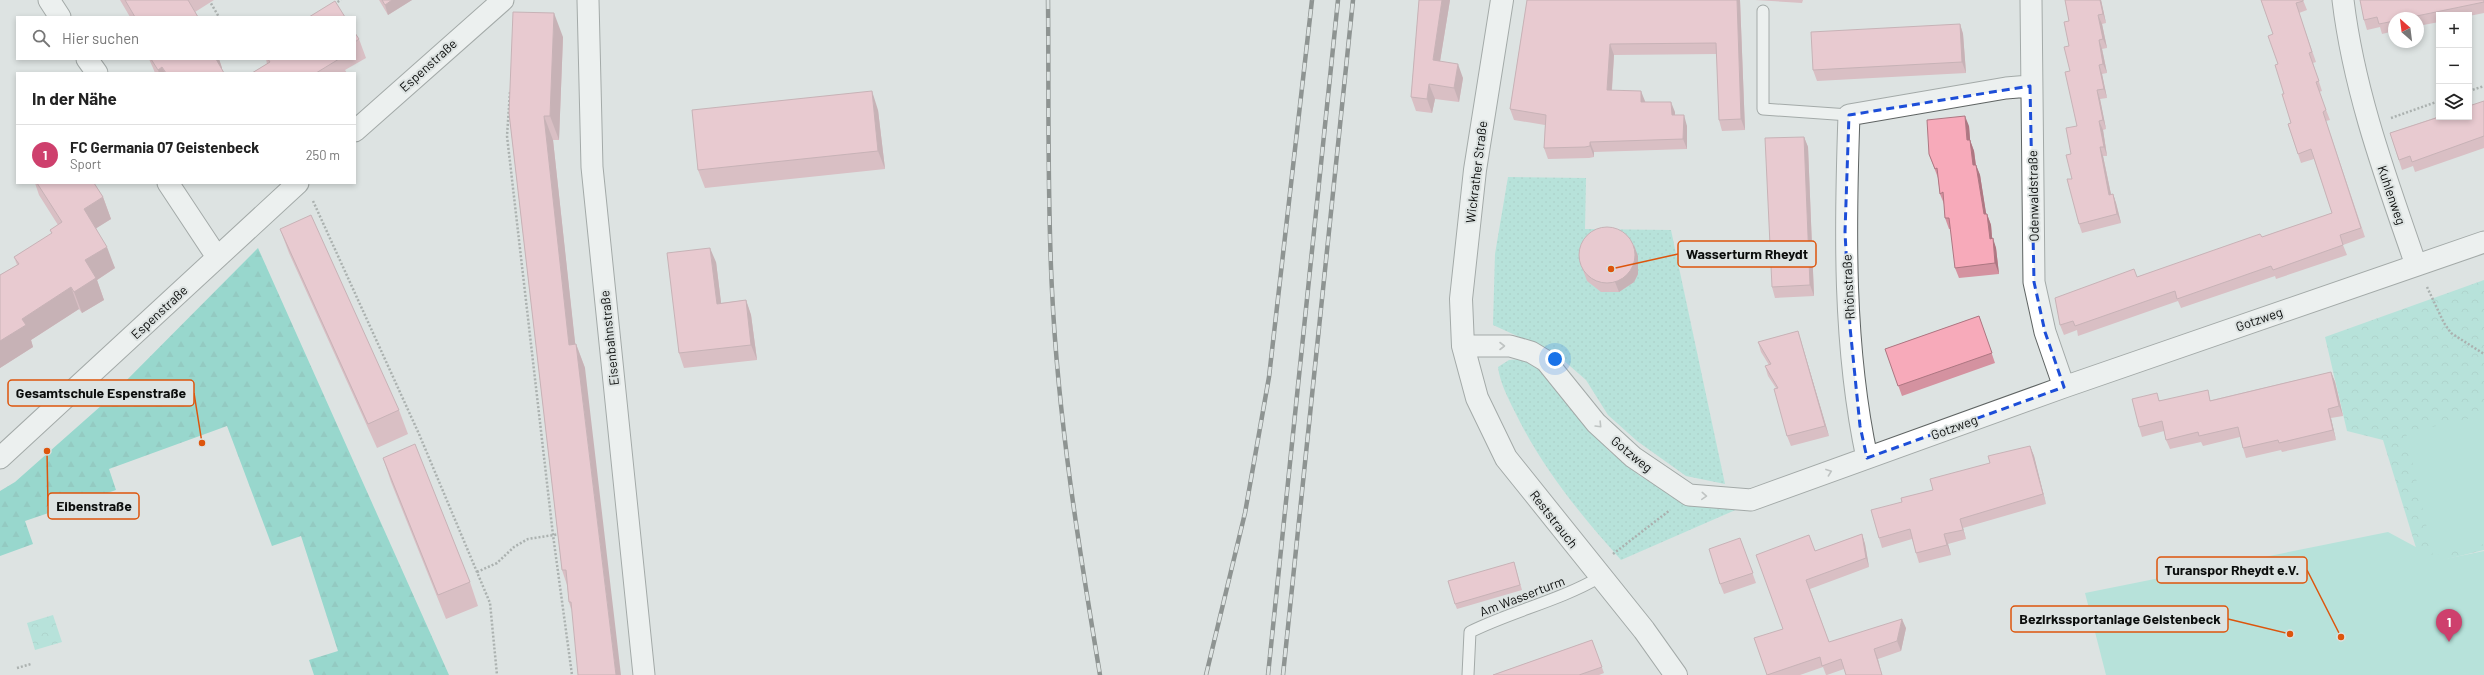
<!DOCTYPE html>
<html lang="de">
<meta charset="utf-8">
<style>
body{margin:0;font-family:Barlow,sans-serif;background:#f2f2f2;color:#222}
.controls{position:absolute;right:12px;top:12px;display:grid;overflow:hidden;border-radius:0px;box-shadow:0 2px 6px #0003}
.controls button{width:36px;height:36px;display:grid;place-items:center;padding:0;border:0;border-bottom:1px solid #e0e0e0;background:#fff;color:#222;font:20px sans-serif}
.compass{position:absolute;left:2388px;top:12px;width:36px;height:36px;border-radius:50%;background:#fff;box-shadow:0 2px 6px #0003;rotate:332deg}
.you{position:absolute;left:1555px;top:359px;width:14px;height:14px;margin:-10px;border:3px solid #fff;border-radius:50%;background:#1a73e8;box-shadow:0 0 0 6px #1a73e833}
.badge{display:grid;place-items:center;width:26px;height:26px;border-radius:50%;background:#ce406d;color:#fff;font-size:13px;font-weight:700}
.pin{position:absolute;translate:-50% -33px;filter:drop-shadow(0 1px 2px #0008)}
.pin::after{content:'';position:absolute;top:21px;width:14px;height:12px;background:inherit;clip-path:polygon(0 0,100% 0,50% 100%)}
.list{margin:0;padding:0;list-style:none}
h2{display:flex;justify-content:space-between;align-items:center;height:52px;margin:0;padding:0 16px;font-size:17px}
h2 small{font-size:13px;font-weight:400;color:#767676}
.list li{display:grid;grid-template-columns:26px 1fr auto;gap:12px;align-items:center;box-sizing:border-box;height:60px;padding:0 16px;border-top:1px solid #e0e0e0}
.list b{display:block;font-size:15px;white-space:nowrap}
.list p{margin:0;font-size:13px;white-space:nowrap;color:#767676}
.list em{font-size:13px;font-style:normal;color:#767676}
.icon{flex:none;width:22px;height:22px;fill:none;stroke:currentColor;stroke-width:2;stroke-linecap:round;stroke-linejoin:round}
.map{position:relative;flex:none;width:2484px;height:675px;overflow:hidden}
.search{position:absolute;background:#fff;box-shadow:0 2px 6px #0003;left:16px;top:16px;width:340px;height:44px;display:flex;align-items:center;gap:10px;box-sizing:border-box;padding:0 14px;border-radius:0px;color:#767676;font-size:15px}
.panel{position:absolute;background:#fff;box-shadow:0 2px 6px #0003;left:16px;top:72px;width:340px;height:112px;border-radius:0px}
.map>svg:first-child{display:block}
.grass{fill:url(#grass-dots)}
.forest{fill:url(#forest-firs)}
.park{fill:url(#park-crowns)}
.garden{fill:#8ae1d1}
.lines{fill:none;stroke-linecap:round;stroke-linejoin:round}
.lane-casing{stroke:#5f6463;stroke-width:13}
.street-casing{stroke:#5f6463;stroke-width:23}
.secondary-casing{stroke:#5f6463;stroke-width:24}
.path{stroke:#6f7372;stroke-width:2.5;stroke-dasharray:2 2;stroke-linecap:butt}
.lane{stroke:#fff;stroke-width:11}
.street{stroke:#fff;stroke-width:21}
.secondary{stroke:#fff;stroke-width:22}
.rail-casing{stroke:#303332;stroke-width:4.5}
.rail{stroke:#dde3e2;stroke-width:3;stroke-dasharray:9;stroke-linecap:butt}
.wall{fill:#d492a0}
.shaded-wall{fill:#ad7782}
.building{fill:#f7aaba;stroke:#ad7782}
.oneway{stroke:#9d9e9e}
.marked{fill:none;stroke:#1d4ed8;stroke-width:3;stroke-dasharray:8 5;stroke-linejoin:round}
.labels{text-anchor:middle;dominant-baseline:central;stroke-width:4;stroke-linejoin:round;paint-order:stroke}
.street-label{font-size:13px;fill:#0b0d0c;stroke:#dde3e2}
.leader{fill:none;stroke:#dd550c;stroke-width:1.5}
.callout-dot{fill:#dd550c;stroke:#dde3e2;stroke-width:1.5}
.callout{fill:#dde3e2;stroke:#dd550c;stroke-width:1.5}
.callout-label{font-size:14px;text-anchor:middle;font-weight:bold;fill:#0b0d0c}
</style>
<div class="map">
<svg width="2484" height="675" viewBox="0 0 2484 675">
<defs>
<pattern id="grass-dots" width="8" height="8" patternUnits="userSpaceOnUse"><rect width="8" height="8" fill="#8ae1d1"/><path d="M2 2h.1M6 6h.1" fill="none" stroke="#76c0b2" stroke-width="1.8" stroke-linecap="round"/></pattern>
<pattern id="forest-firs" width="22" height="20" patternUnits="userSpaceOnUse"><rect width="22" height="20" fill="#45c7b4"/><path d="M5 1l3.5 6h-7zM16 11l3.5 6h-7z" fill="#3baa9a"/></pattern>
<pattern id="park-crowns" width="20" height="18" patternUnits="userSpaceOnUse"><rect width="20" height="18" fill="#8ae1d1"/><path d="M2 6a3 3 0 1 1 6 0M12 15a3 3 0 1 1 6 0" fill="none" stroke="#76c0b2"/></pattern>
</defs>
<rect width="100%" height="100%" fill="#dde3e2"/>
<path class="grass" d="M1508,177l78,1 -1,51 86,1 54,254 -39,-8 -49,-35 -29,-26 -22,-35 -31,-27 -62,-28 2,-71z
M1522,359l11,5 16,13 59,73 32,26 42,25 58,7 -119,52c-41,-46 -79,-92 -106,-148 -7,-14 -15,-29 -17,-45l11,-7z"/>
<path class="forest" d="M258,248l191,427h-135l-5,-15 29,-9 -37,-115 -29,10 -45,-120 -118,43 7,21 -91,31 8,23 -33,12v-65l15,-9 87,-77z"/>
<path class="park" d="M2484,280v270l-53,13 -14,-12 -34,-111 -36,-9 -22,-94z
M53,615l9,27 -27,8 -8,-27z"/>
<path class="garden" d="M2484,415v129l-51,12 -27,-123z
M2388,532l52,28 44,-9v124h-378l-21,-82z"/>
<g class="lines">
<g class="lane-casing">
<path id="lane" d="M1763,11v98l86,6
M1468,675l2,-43c42,-21 89,-31 130,-55"/>
</g>
<g class="street-casing">
<path id="street" d="M49,0l11,17
M588,0l4,167 52,508
M2031,0l3,282 11,50 19,55
M2343,0c11,92 43,178 73,265
M87,59l10,14
M355,131l148,-131
M168,183l49,74
M1463,346h47l21,6 15,9 50,62 37,34 56,38 62,5 313,-113 420,-145
M0,458l298,-275
M1867,458c-24,-112 -22,-229 -18,-343l157,-27 24,-2"/>
</g>
<g class="secondary-casing">
<path id="secondary" d="M1502,0l-27,170 -14,129 2,47 14,52 29,60 138,172 32,45"/>
</g>
<path class="path" d="M209,0l10,17
M334,4l7,-4
M2469,91l15,-5
M510,92l-3,44 46,399 19,140
M2391,118l48,-17
M313,201l106,233 71,169 7,72
M2427,287l17,36 7,10 33,21
M1613,554l57,-44
M477,572l20,-9 17,-16 14,-8 32,-5
M17,668l14,-4"/>
<use href="#lane" class="lane"/>
<use href="#street" class="street"/>
<use href="#secondary" class="secondary"/>
<g class="rail-casing">
<path id="rail" d="M1048,0c1,96 -1,193 4,290 6,129 27,258 48,385
M1206,675l39,-162 24,-136 43,-377
M1268,675l70,-675
M1283,675l70,-675"/>
</g>
<use href="#rail" class="rail"/>
</g>
<path class="wall" d="M120,0h94l-19,12 3,5h-68z
M379,0h33l-24,15z
M1419,0h31l-10,61 23,17 -4,24 -24,-3 -3,14 -16,-2 -5,-14z
M1527,0h213l5,130 -23,1 -3,-11 -2,-66 -103,1 -2,35 63,22v3l12,11v23l-93,3v5l-5,1 -41,1 -4,-11 1,-23 -31,-5 -4,-11z
M1755,0h48l-1,3z
M2065,0h36l5,23 -4,1 5,24 -5,1 5,24 -5,1 5,24 -7,1 6,30 -3,1 4,26h-4l8,38h2l3,9 5,20 -39,10 -3,-9 -7,-45 -1,-25 6,-28 -7,-55 -1,-50z
M2261,0h42l4,10 -8,3 17,49 -3,1 9,28 -3,1 11,28 -4,1 39,116 -22,8 4,10 -71,24 -1,-3 -94,32 -3,-7 -100,35 -1,-6 -13,5 -4,-10 77,-48 125,-40 70,-24 -18,-54 -13,4 -13,-39 3,-1 -7,-29 -6,-30 -5,-30z
M2360,0h124v13l-15,3v-1h-30v7l-21,4v-8h-24v13l-12,3 -2,-7 -13,3 -3,-10z
M1960,24l3,10 3,39 -149,8 -4,-11z
M355,33l4,6 7,19 -21,12 2,3h-95l15,-9 -1,-5h89z
M563,37l-4,103h-6l22,204h1l9,24 -14,241 -2,-7 -2,-17 -5,-15 -53,-457z
M149,59h70l3,9v1l2,4h-69l-2,-5z
M2484,101v47l-69,24 -2,-6 -11,4 -12,-37z
M878,110l7,59 -180,19 -7,-18z
M1969,126l1,14 4,11 2,14 4,10 6,39h1l4,11 1,13 4,10 3,26 -40,4 -4,-10 -4,-39h-2l-4,-11 -1,-14 -4,-10 -2,-16 -9,-24z
M1804,137l4,10 6,149 -39,2 -3,-11z
M35,183h59l9,14 8,22 -15,9 19,40 -18,12 7,20 -22,13 -3,-4 -48,31 2,7 -33,21v-93l17,-10 -3,-8 38,-23 -2,-4 8,-5 -19,-30z
M280,229l119,181 9,24 -31,14 -88,-195z
M1638,256v18l-4,8 -15,10h-18l-14,-11 -7,-19z
M716,262l5,41 25,-3 5,15 6,45 -73,8 -5,-15z
M1979,316l16,47 -93,33 -17,-47z
M1798,331l3,10 28,95 -38,10 -4,-10 -11,-48 -8,-12 -3,-10 4,-1 -8,-13 -3,-10z
M2331,372l4,10 8,34 -12,2 5,22 -54,12 -1,-2 -35,8 -3,-10 -3,-11 -37,9 -2,-4 -31,7 -4,-9 -2,-9 -22,6 -3,-10 20,-27h53z
M2030,446l4,10 12,48 -83,24 3,11 -18,5 3,11 -32,8 -3,-10 -4,-14 -30,9 -3,-10 23,-36 31,-12 57,-27z
M383,458l87,124 8,24 -32,13 -55,-137z
M1862,534l3,10 4,23 -59,22 19,53 77,-14 -5,23 -23,8 -34,10 -17,6h-1l-3,-8 -23,8h-33l16,-46 32,-78z
M1740,538l16,45 -32,11 -4,-10z
M1514,562l8,28 -65,19 -2,-5z
M1592,640l12,33 -5,2h-106z"/>
<path class="shaded-wall" d="M392,0h20l-24,15 -3,-10z
M1442,0h8l-12,74 -5,-14z
M1737,0h3l5,130 -4,-11z
M2100,0h1l5,23 -3,-9z
M554,13l9,24 -4,103 -9,-24z
M2098,15l4,9 5,24 -4,-9z
M1960,24l3,10 3,39 -4,-11z
M2099,40l3,9 5,24 -4,-9z
M1610,44l4,11 -3,45 -4,-10z
M214,59h5l3,9 -4,3z
M1458,64l5,14 -4,24 -5,-14z
M2099,65l3,9 5,24 -3,-9z
M162,67l3,6h-6l-1,-3z
M1429,84l6,15 -3,14 -5,-14z
M2097,90l3,9 6,30 -3,-9z
M872,91l6,19 7,59 -7,-18z
M1641,91l4,10v11l-4,-10z
M1671,102l4,10v13l-3,-10z
M1684,115l3,11v23l-4,-10z
M544,116l9,24 25,229 -9,-24z
M1965,116l4,10 2,25 -4,-11z
M2099,121l4,9 4,26 -3,-9z
M1804,137l4,10 6,149 -4,-11z
M1970,140l4,11 3,24 -4,-10z
M1590,142l4,10v5l-4,-11z
M2100,147l3,9 10,48 -4,-9z
M1976,165l4,10 8,50 -4,-11z
M2113,194l3,9 5,20 -4,-9z
M103,197l8,22 -19,12 -8,-22z
M1987,214l4,11 2,24 -3,-10z
M1993,238l3,10 3,26 -4,-11z
M1634,245l4,11v18l-4,8 -15,10 -4,-10z
M107,247l8,21 -18,12 7,20 -22,13 -8,-21 11,-32z
M710,248l6,14 7,56 -6,-14z
M71,287l8,22 -48,31 2,7 -33,21v-27l22,-22z
M746,300l5,15 6,45 -6,-15z
M1798,331l3,10 28,95 -4,-10z
M576,344l9,24 36,307h-5z
M2331,372l4,10 8,34 -4,-10z
M2328,409l3,9 5,22 -3,-10z
M2030,446l4,10 12,48 -3,-10z
M1960,519l3,9 3,11 -3,-9z
M1862,534l3,10 4,23 -3,-9z
M1944,534l4,10 3,11 -4,-10z
M1902,619l4,9 -5,23 -4,-10z
M1874,649l4,10 4,16z"/>
<path class="building" d="M125,0h63l10,17h-63z
M382,0h10l-7,5z
M1419,0h23l-9,60 25,4 -4,24 -25,-4 -2,15 -16,-2z
M1527,0h210l4,119 -22,1 -3,-77 -106,1 -3,46 34,1v11h30l1,13h12l-1,24 -93,3v4l-5,1 -41,1 2,-33 -36,-6z
M2065,0h35l3,14 -5,1 5,24 -4,1 4,24 -4,1 5,24 -7,1 6,30 -4,1 5,26h-4l9,48 4,-1 4,20 -38,10 -12,-45h5l-6,-24 5,-1 -5,-26 11,-2 -12,-54 5,-1 -6,-24 5,-1 -5,-24 5,-1z
M2261,0h42v1l-7,2 16,49 -3,1 10,28 -3,1 10,28 -3,2 38,116 -21,7 3,10 -70,25 -2,-4 -94,33 -2,-8 -100,35 -2,-5 -13,4 -5,-27 79,-29 3,8 123,-43 2,3 70,-24 -21,-64 -13,5 -10,-30 3,-1 -9,-29h2l-9,-29 3,-1 -10,-28 5,-2z
M2360,0h124v2l-77,16h-13v3l-15,3 -2,-7 -13,3z
M335,1l10,16h-36z
M513,12l41,1 -4,103h-6l25,229 7,-1 40,331h-38l-7,-73h-2l-3,-32h-4l-53,-457z
M1960,24l2,38 -149,8 -2,-38z
M355,33l4,6 -4,3z
M151,59h65l8,14h-58l-4,-6 -4,3z
M268,59h71l-23,14h1h-65l18,-11z
M872,91l6,60 -180,19 -6,-60z
M2484,101v35l-72,26 -2,-6 -11,4 -9,-27 49,-16h30v-11z
M1965,116l2,24h3l3,25h3l8,49h3l3,25 3,-1 2,25 -40,5 -6,-50h-4l-2,-26 -3,2 -3,-26 -2,1 -6,-15 -2,-34z
M1804,137l6,148 -38,2 -7,-149z
M37,183h57l9,14 -19,12 23,38 -22,13 11,18 -22,14 -3,-5 -49,32 4,6 -26,16v-66l19,-11 -5,-7 38,-24 -2,-3 12,-8z
M311,215l88,195 -31,14 -88,-195z
M1579 255a28 28 0 1 1 56 0a28 28 0 1 1-56 0Z
M710,248l7,56 29,-4 5,45 -72,8 -12,-100z
M1979,316l13,37 -94,33 -13,-37z
M1798,331l27,95 -38,10 -13,-47 4,-1 -13,-22 6,-2 -13,-22z
M2331,372l8,34 -11,3 5,21 -54,13 -1,-3 -35,8 -5,-21 -39,9 -1,-4 -32,8 -4,-19 -23,6 -7,-28 25,-6 2,8 49,-11 2,11z
M415,444l55,138 -32,13 -55,-137z
M2030,446l13,48 -83,25 3,11 -19,4 3,11 -31,8 -6,-24 -31,9 -8,-28 31,-8 -1,-4 32,-8 -3,-11 60,-16 -2,-7z
M1862,534l4,24 -60,22 23,62 73,-23 -5,22 -23,8 8,26h-36l-5,-16 -19,7 -2,-9 -53,18 -13,-37 29,-9 -27,-74 53,-20 6,16z
M1740,538l13,35 -33,11 -11,-35z
M1514,562l6,23 -65,19 -7,-23z
M1592,640l10,27 -23,8h-86z"/>
<defs><path id="oneway-chevron" d="M-2-3.5L2.5 0L-2 3.5" fill="none" stroke-width="1.6" stroke-linecap="round" stroke-linejoin="round"/></defs>
<g class="oneway">
<use href="#oneway-chevron" transform="translate(1502 346)"/>
<use href="#oneway-chevron" transform="translate(1599 425) rotate(46)"/>
<use href="#oneway-chevron" transform="translate(1829 472) rotate(-20)"/>
<use href="#oneway-chevron" transform="translate(1704 496) rotate(4)"/>
</g>
<path d="M0 0H2484V675H0ZM2030,86l4,196 11,50 19,55 -197,71 -7,-32 -10,-99 -5,-95 4,-117z" fill="#dde3e2" fill-opacity=".55" fill-rule="evenodd"/>
<path class="marked" d="M2030,86l4,196 11,50 19,55 -197,71 -7,-32 -10,-99 -5,-95 4,-117z"/>
<g class="labels">
<g class="street-label">
<text transform="translate(428 65) rotate(-42)">Espenstraße</text>
<text transform="translate(1476 172) rotate(-83)">Wickrather Straße</text>
<text transform="translate(2392 195) rotate(71)">Kuhlenweg</text>
<text transform="translate(2033 196) rotate(-91)">Odenwaldstraße</text>
<text transform="translate(1848 287) rotate(-93)">Rhönstraße</text>
<text transform="translate(159 312) rotate(-43)">Espenstraße</text>
<text transform="translate(2259 319) rotate(-19)">Gotzweg</text>
<text transform="translate(609 338) rotate(-96)">Eisenbahnstraße</text>
<text transform="translate(1954 427) rotate(-20)">Gotzweg</text>
<text transform="translate(1632 454) rotate(39)">Gotzweg</text>
<text transform="translate(1554 519) rotate(52)">Reststrauch</text>
<text transform="translate(1522 596) rotate(-21)">Am Wasserturm</text>
</g>
</g>
<path class="leader" d="M1611 269L1678 254M202 443L194 393M47 451L48 506M2341 637L2307 570M2290 634L2228 619"/>
<g class="callout-dot">
<circle cx="1611" cy="269" r="4"/>
<circle cx="202" cy="443" r="4"/>
<circle cx="47" cy="451" r="4"/>
<circle cx="2341" cy="637" r="4"/>
<circle cx="2290" cy="634" r="4"/>
</g>
<g class="callout">
<rect x="1678" y="241" width="138" height="26" rx="4"/>
<rect x="8" y="380" width="186" height="26" rx="4"/>
<rect x="48" y="493" width="91" height="26" rx="4"/>
<rect x="2157" y="557" width="150" height="26" rx="4"/>
<rect x="2011" y="606" width="217" height="26" rx="4"/>
</g>
<g class="callout-label">
<text x="1747" y="259">Wasserturm Rheydt</text>
<text x="101" y="398">Gesamtschule Espenstraße</text>
<text x="94" y="511">Eibenstraße</text>
<text x="2232" y="575">Turanspor Rheydt e.V.</text>
<text x="2120" y="624">Bezirkssportanlage Geistenbeck</text>
</g>
</svg>
<div class="controls">
<button>+</button>
<button>−</button>
<button><svg class="icon" aria-label="layers" viewBox="0 0 24 24"><path d="M12 4l9 5-9 5-9-5zM3 14l9 5 9-5"/></svg></button>
</div>
<svg class="compass" viewBox="-18 -18 36 36"><path d="M0-13l5 13h-10z" fill="#e53935"/><path d="M0 13l5-13h-10z" fill="#767676"/></svg>
<div class="you"></div>
<div class="pin badge" style="left:2449px;top:642px">1</div>
<div class="search"><svg class="icon" aria-label="search" viewBox="0 0 24 24"><circle cx="10" cy="10" r="6"/><path d="M15 15l6 6"/></svg>Hier suchen</div>
<section class="panel">
<h2>In der Nähe<small></small></h2>
<ul class="list">
<li><span class="badge">1</span><div><b>FC Germania 07 Geistenbeck</b><p>Sport</p></div><em>250 m</em></li>
</ul>
</section>
</div>
